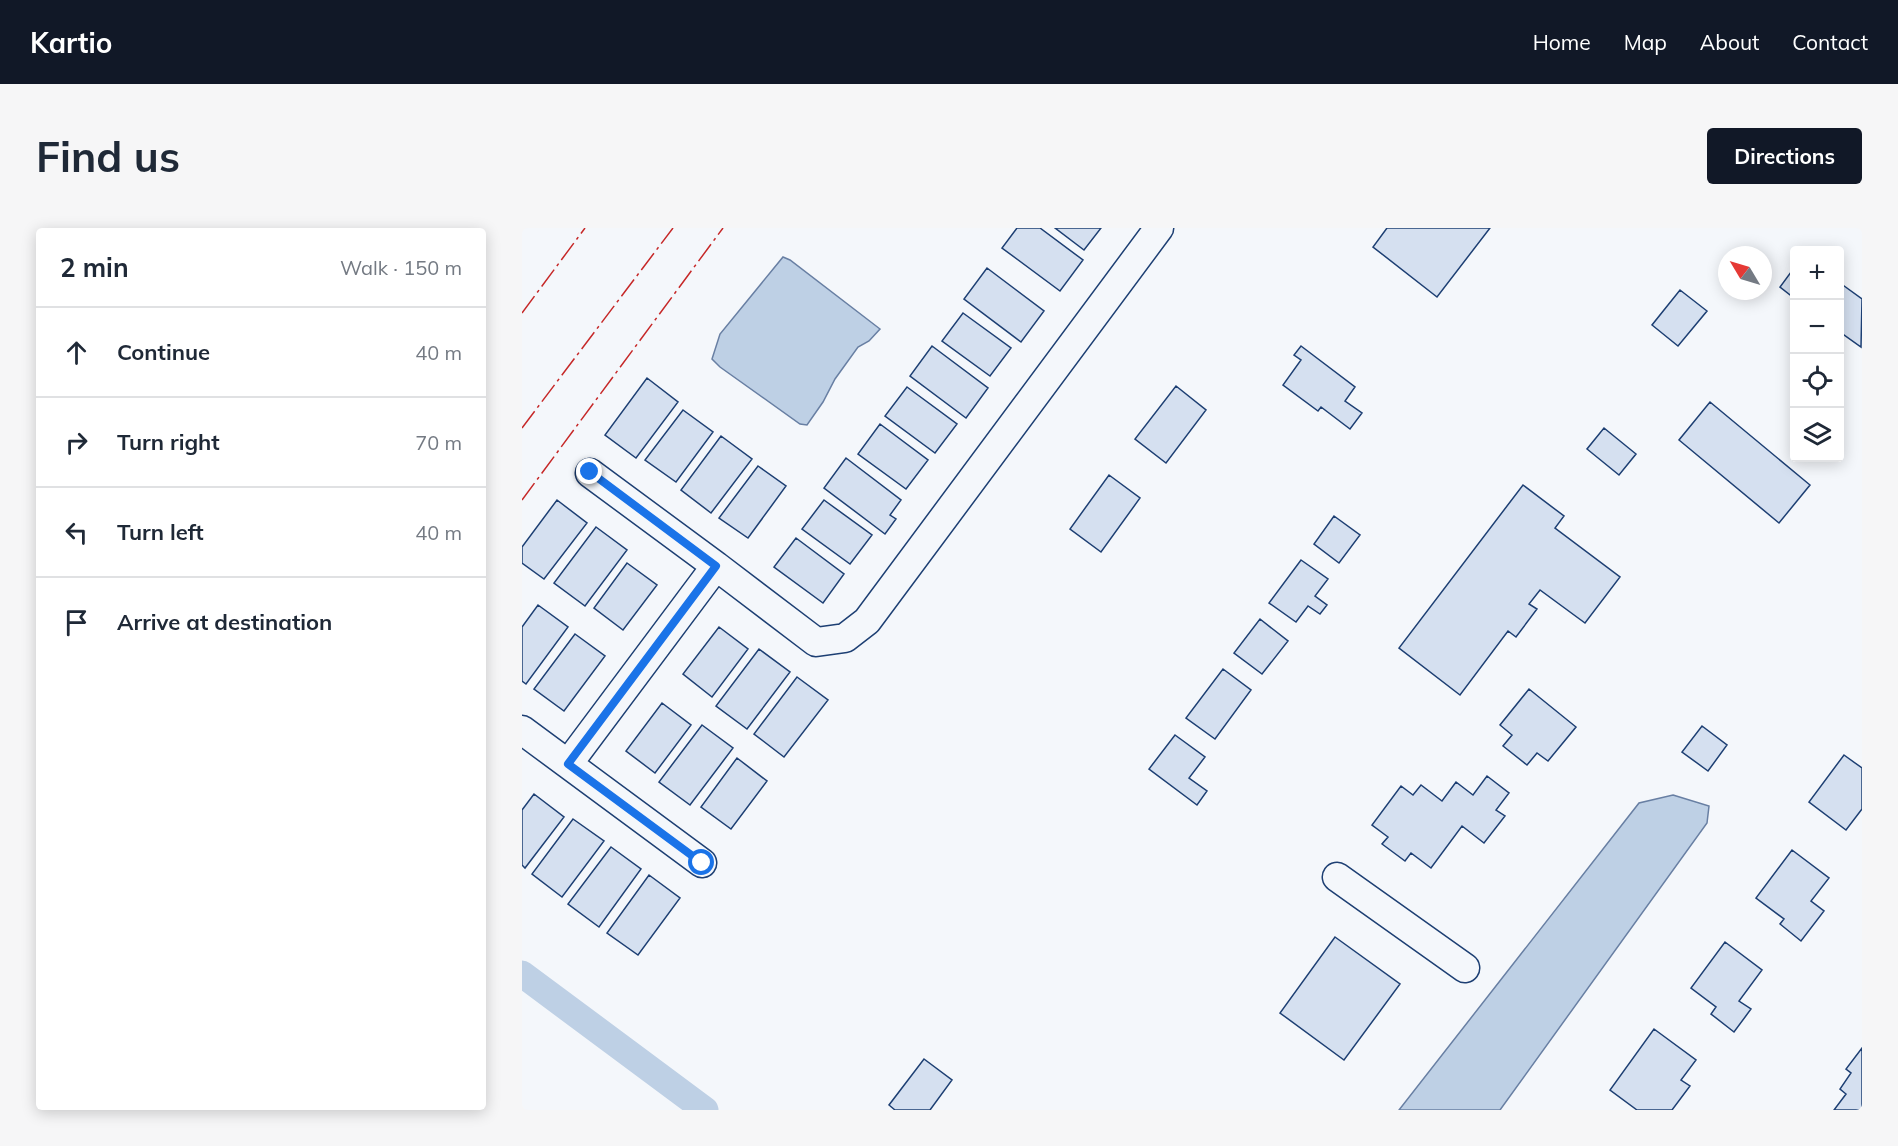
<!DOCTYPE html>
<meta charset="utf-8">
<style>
body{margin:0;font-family:Mulish,sans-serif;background:#f6f6f7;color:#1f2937}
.controls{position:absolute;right:18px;top:18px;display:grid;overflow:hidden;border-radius:6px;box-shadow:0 3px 15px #0003}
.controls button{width:54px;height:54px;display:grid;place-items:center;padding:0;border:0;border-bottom:2px solid #e0e1e3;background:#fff;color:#1f2937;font:30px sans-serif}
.compass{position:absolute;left:1196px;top:18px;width:54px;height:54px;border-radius:50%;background:#fff;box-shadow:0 3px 15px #0003;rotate:308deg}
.stop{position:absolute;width:18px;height:18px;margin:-14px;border:4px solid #1a73e8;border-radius:50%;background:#fff}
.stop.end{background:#1a73e8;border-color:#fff;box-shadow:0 2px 6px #0008}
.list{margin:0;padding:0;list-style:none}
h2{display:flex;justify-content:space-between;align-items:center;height:78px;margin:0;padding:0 24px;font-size:26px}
h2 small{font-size:20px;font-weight:400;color:#747a83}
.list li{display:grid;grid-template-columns:39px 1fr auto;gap:18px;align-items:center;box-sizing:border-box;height:90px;padding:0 24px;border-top:2px solid #e0e1e3}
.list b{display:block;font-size:22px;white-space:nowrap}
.list em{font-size:20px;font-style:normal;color:#747a83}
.icon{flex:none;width:33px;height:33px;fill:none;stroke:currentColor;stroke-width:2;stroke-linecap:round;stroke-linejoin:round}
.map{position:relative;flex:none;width:1340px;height:882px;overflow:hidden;border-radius:6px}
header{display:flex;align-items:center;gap:36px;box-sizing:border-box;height:84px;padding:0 30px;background:#111827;color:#fff}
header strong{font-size:28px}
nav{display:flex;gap:33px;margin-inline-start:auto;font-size:21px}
.intro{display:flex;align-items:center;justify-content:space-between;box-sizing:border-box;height:144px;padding:0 36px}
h1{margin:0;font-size:42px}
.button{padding:15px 27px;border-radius:6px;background:#111827;color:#fff;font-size:21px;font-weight:700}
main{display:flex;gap:36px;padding:0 36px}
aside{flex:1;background:#fff;border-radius:6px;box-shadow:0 3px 15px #0003}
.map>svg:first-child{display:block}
.water{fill:#bed0e5;stroke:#687fa3;stroke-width:1.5}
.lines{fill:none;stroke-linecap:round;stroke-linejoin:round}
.canal{stroke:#bed0e5;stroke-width:27}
.building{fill:#d5e0f0;stroke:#1d3f73;stroke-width:1.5}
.minor-casing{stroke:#1d3f73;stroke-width:31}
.minor{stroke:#f4f7fb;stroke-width:28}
.power{stroke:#c62828;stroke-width:1.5;stroke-dasharray:21 4.5 3 4.5;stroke-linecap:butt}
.route{stroke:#1a73e8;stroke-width:8}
</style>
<header>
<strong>Kartio</strong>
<nav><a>Home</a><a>Map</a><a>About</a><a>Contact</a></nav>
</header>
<div class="intro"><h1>Find us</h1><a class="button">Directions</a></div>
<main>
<aside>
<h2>2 min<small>Walk · 150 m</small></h2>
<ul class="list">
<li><svg class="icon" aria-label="ahead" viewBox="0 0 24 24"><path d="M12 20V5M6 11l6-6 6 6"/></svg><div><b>Continue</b></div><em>40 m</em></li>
<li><svg class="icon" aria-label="right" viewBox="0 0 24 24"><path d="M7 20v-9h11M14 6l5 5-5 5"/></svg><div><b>Turn right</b></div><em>70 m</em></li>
<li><svg class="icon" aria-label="left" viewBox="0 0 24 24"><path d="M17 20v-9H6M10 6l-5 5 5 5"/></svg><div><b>Turn left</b></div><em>40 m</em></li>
<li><svg class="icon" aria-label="arrive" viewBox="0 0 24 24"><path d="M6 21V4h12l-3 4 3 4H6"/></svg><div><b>Arrive at destination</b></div></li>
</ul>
</aside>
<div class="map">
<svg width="1340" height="882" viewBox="0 0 1340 882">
<rect width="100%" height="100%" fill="#f4f7fb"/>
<path class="water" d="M261,29l7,3 90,69 -11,12 -11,6 -23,32 -12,23 -16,23 -7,-1 -80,-57 -8,-8 8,-25z
M1151,567l36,11 -2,17 -207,287h-101l240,-307z"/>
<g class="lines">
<path class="canal" d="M0,746l183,136"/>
</g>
<path class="building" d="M495,0h23l43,32 -23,31 -58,-43z
M533,0h46l-17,22z
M865,0h103l-53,69 -64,-50z
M465,40l57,43 -23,31 -57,-43z
M1272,40v30l-14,-11z
M1318,55l22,16 -1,48 -21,-15z
M1158,62l27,21 -29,35 -26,-21z
M441,85l48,35 -21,28 -48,-35z
M410,118l56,42 -22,30 -56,-42z
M779,118l54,41 -10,14 17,12 -12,16 -29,-22 -3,4 -35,-26 18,-25 -7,-5z
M125,150l31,24 -42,56 -31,-23z
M654,158l30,24 -40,53 -31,-24z
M385,159l50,37 -22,29 -50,-37z
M1188,174l100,83 -31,38 -100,-83z
M161,182l30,22 -37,50 -31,-22z
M358,196l48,36 -22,29 -48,-35z
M1082,200l32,26 -17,21 -32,-26z
M199,208l31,23 -41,54 -30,-23z
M324,230l55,42 -11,15 6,4 -11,15 -61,-46z
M236,238l28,20 -38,52 -29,-20z
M587,247l31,23 -39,54 -31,-23z
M1001,257l41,31 -9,12 65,49 -35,46 -45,-33 -11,14 8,5 -21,28 -8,-6 -48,64 -61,-47z
M35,272l30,23 -43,56 -22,-16v-16z
M302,272l48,35 -22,29 -48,-35z
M812,288l26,19 -21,28 -25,-19z
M74,299l31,23 -42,56 -31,-23z
M274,310l48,36 -21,29 -49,-36z
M779,332l27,19 -13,17 12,9 -7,9 -12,-8 -12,16 -27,-19z
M105,335l30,22 -34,45 -29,-22z
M16,377l30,22 -42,57 -4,-3v-54z
M738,391l28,22 -26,33 -28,-21z
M197,399l29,22 -36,48 -29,-23z
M53,406l30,22 -41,55 -30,-22z
M237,421l31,23 -43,57 -31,-23z
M701,441l28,21 -36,49 -29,-21z
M275,449l31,23 -44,57 -30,-23z
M1007,461l47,38 -28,34 -11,-8 -10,12 -24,-19 9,-11 -12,-10z
M140,475l29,22 -36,48 -29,-22z
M180,497l31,23 -43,57 -31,-23z
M1180,498l25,19 -19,26 -26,-19z
M653,507l30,22 -16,21 18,13 -10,14 -48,-36z
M1322,527l18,13v41l-16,21 -37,-28z
M215,530l30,23 -36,48 -30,-22z
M965,548l22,17 -13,17 9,6 -21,27 -22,-17 -31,42 -20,-15 -6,8 -23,-17 6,-7 -16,-12 29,-39 12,9 8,-10 21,16 14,-19 17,13z
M12,566l30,23 -39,51 -3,-3v-55z
M51,591l31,22 -42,56 -30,-23z
M89,619l30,22 -42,58 -31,-23z
M1270,622l37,28 -18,23 13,10 -23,30 -21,-17 4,-5 -28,-21z
M127,647l31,23 -42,57 -31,-22z
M813,709l65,47 -56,76 -64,-47z
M1203,714l37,28 -23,31 12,8 -17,23 -23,-18 5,-7 -25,-19z
M1132,801l42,31 -15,20 9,6 -18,24h-35l-27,-20z
M1340,820v62h-28l12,-16 -6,-5 11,-16 -5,-4z
M402,831l28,21 -22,30h-35l-6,-5z"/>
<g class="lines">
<g class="minor-casing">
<path id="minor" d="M68,245l126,93
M0,502l46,34 148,-198 100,76 29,-4 22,-17 292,-393
M46,536l134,99
M815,649l128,91"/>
</g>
<use href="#minor" class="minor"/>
<path class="power" d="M0,85l63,-85
M0,200l151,-200
M0,272l201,-272"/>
</g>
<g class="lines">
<path class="route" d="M68,244l126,94 -148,198 134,99"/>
</g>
</svg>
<div class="controls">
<button>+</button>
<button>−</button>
<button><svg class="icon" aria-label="locate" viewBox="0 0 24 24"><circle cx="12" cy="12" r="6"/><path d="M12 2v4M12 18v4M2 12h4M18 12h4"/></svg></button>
<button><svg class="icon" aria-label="layers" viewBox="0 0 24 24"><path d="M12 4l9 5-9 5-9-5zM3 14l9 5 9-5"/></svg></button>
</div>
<svg class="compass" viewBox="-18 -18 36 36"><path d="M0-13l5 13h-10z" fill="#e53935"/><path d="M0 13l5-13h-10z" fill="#747a83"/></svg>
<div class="stop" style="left:180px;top:635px"></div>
<div class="stop end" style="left:68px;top:244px"></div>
</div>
</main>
